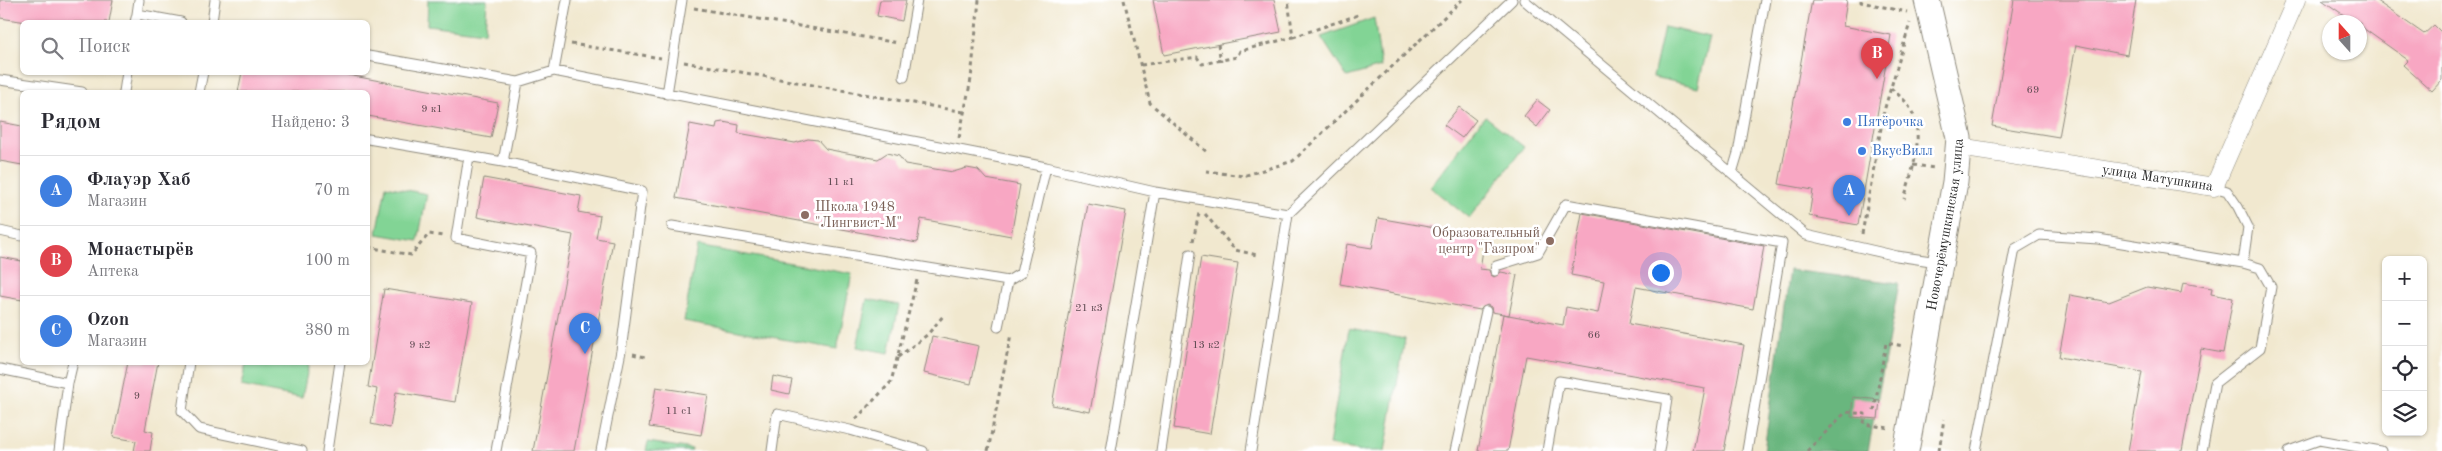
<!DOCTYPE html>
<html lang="ru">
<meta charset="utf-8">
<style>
body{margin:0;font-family:"Old Standard TT",serif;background:#f7f7f7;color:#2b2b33}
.controls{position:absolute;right:15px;bottom:15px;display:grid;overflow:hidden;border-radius:8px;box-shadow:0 1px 4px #0004}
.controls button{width:45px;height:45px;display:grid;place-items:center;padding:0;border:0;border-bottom:1px solid #e1e1e2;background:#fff;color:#2b2b33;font:25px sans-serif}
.compass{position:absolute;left:2322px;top:15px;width:45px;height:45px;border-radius:50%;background:#fff;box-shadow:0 1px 4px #0004;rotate:339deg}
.you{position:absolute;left:1660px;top:272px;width:18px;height:18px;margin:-12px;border:4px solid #fff;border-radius:50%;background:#1a73e8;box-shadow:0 0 0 8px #1a73e833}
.badge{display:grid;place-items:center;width:32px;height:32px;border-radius:50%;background:#1f6fb2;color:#fff;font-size:16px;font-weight:700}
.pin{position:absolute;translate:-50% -41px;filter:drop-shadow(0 1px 2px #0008)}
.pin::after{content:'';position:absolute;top:26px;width:18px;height:15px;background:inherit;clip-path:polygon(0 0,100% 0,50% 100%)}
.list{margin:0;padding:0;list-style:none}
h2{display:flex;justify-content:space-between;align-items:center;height:65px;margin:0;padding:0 20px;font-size:21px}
h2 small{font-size:16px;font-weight:400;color:#7c7c81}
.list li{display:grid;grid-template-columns:32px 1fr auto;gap:15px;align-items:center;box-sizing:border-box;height:70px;padding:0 20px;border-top:1px solid #e1e1e2}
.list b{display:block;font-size:19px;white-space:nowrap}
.list p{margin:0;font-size:16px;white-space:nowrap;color:#7c7c81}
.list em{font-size:16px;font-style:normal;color:#7c7c81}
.icon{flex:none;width:28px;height:28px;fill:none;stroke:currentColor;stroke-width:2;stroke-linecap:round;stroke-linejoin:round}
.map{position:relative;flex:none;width:2442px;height:451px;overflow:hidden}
.search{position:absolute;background:#fff;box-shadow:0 1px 4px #0004;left:20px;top:20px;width:350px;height:55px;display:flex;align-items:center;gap:12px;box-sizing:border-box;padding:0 18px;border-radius:8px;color:#7c7c81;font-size:19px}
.panel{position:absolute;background:#fff;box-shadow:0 1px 4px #0004;left:20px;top:90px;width:350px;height:275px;border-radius:8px}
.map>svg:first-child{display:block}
.green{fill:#82d495;stroke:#568060}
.forest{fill:#69b67e;stroke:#4a7054}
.building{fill:#f8a7c3}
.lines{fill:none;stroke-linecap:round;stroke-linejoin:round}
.lane-casing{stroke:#8e8a7d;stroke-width:11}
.street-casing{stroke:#8e8a7d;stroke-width:19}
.secondary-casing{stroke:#8e8a7d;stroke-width:27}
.path{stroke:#8e8a7d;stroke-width:3;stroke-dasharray:4 4;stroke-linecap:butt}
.lane{stroke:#fff;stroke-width:9}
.street{stroke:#fff;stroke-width:18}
.secondary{stroke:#fff;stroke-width:25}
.shop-dot{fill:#3f7fe0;stroke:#fff;stroke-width:2}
.education-dot{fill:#8d6e63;stroke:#fff;stroke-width:2}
.labels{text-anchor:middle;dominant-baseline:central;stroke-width:5;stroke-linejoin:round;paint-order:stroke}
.number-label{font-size:11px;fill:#5e4a51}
.shop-label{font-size:14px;fill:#366cbe;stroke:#fff;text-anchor:start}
.street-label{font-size:14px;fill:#2b2b2b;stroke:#fff}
.education-label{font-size:14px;fill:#785e54;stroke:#fff;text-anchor:start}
</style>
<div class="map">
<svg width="2442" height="451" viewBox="0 0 2442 451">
<rect width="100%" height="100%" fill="#fff"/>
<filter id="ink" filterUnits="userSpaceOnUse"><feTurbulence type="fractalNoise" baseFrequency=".02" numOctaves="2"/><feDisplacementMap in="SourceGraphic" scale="10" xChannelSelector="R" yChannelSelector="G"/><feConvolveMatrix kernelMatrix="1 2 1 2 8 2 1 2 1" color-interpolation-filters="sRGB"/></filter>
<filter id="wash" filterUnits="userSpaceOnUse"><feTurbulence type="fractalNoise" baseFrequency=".0096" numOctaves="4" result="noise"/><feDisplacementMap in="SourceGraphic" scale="20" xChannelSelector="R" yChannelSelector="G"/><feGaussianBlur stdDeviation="1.12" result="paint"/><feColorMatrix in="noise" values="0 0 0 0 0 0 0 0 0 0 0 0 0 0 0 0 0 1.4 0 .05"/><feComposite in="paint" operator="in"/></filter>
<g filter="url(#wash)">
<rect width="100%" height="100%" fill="#f1e8cf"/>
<path class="green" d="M428,0h59l-2,32 -58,-7z
M1374,18l7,49 -34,10 -26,-40z
M1664,27l46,10 -12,50 -45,-10z
M1485,116l39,31 -55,71 -39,-31z
M386,186l41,8 -9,47 -41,-7z
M697,246l155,28 -15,75 -153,-28z
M867,299l32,6 -10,48 -32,-6z
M1349,329l56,10 -20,112h-23l-33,-6z
M246,363h63l-7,35 -61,-12z
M648,442l44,7 -1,2h-45z"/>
<path class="forest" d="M1789,270l110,13 -31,168h-104z"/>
<g id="blocks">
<path class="building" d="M0,0h113l-4,22h-82l-27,-4z
M880,0h26l-4,21 -25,-5z
M1153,0h121l7,32 -117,23z
M1812,0h35l-4,26 48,9 -33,190 -49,-9 4,-26 -34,-6z
M2014,0h122l-9,55 -51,-10 -17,92 -67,-11z
M2322,0h53l49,34 10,-9 8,8v47l-10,11 -29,-26 5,-5 -48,-34v-4h-6z
M242,72h90l166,31 -7,35 -123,-22v-24h-130z
M1537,100l13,10 -13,17 -13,-11z
M1459,107l17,13 -14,18 -18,-13z
M0,122l22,4v39l-22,-4z
M723,122l16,3 -1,8 57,10 13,-4 10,1 8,9 52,10 9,-6 12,3 6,8 48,8 14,-4 11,2 8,9 34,6 -9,51 -90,-17 -4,24 -241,-45 14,-74 26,5 1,-6z
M484,178l97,18 -3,16 22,4 -4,22 17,3 -39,210h-41l40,-216 -96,-18z
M1088,204l38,7 -36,201 -38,-7z
M1582,213l182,33 -11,63 -117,-22 -7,37 115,21 -20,106h-31l12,-63 -179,-32 -18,95h-30l25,-137 60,11 3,-18 32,6 6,-32 -33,-6z
M1378,218l107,19 -5,32 9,1 2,5 3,2 7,-5 16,3 -8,40 -17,-3 -1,-5 -4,-2 -7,5 -140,-26 7,-40 25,4z
M0,257l22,4v39l-22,-4z
M1201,257l37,6 -28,171 -36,-6z
M2183,283l29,5 -1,6 22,4 -10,55 -22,-4 -19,102h-54l14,-79 -83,-15 11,-62 39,7 38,-15 34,6z
M384,289l88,14 -17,99 -59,-10 -6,36 -19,-4 6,-35 -9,-2z
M932,336l47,10 -8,38 -47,-11z
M128,362h30l-13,68 8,2 -3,19h-16l2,-10 -23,-4z
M773,376l19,4 -3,14 -18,-4z
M656,387l52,8 -7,40 -52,-8z
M1853,397l27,3 -2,19 -27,-2z"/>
</g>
</g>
<g filter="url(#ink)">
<use href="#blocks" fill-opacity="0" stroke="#8e8a7d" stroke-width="1"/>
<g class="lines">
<g class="lane-casing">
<path id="lane" d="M1524,0l282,235 91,21 41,6
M137,14l2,-14
M135,22l2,-8 44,8
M212,22l3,-22
M368,56l150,26 36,-11 492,96 109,25 133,22 224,-214
M554,71l13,-71
M904,77l13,-77
M0,80l82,12
M124,92l3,-20
M199,92l4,-20
M667,94l15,-94
M368,139l135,23 15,-80
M469,156l-13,82 75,15 -35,198
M503,162l139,29 -21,160 -20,100
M1732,173l6,-20 27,-153
M672,226l336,55
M0,231l22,5
M1495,271l1,-5 42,-13 28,-49 216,39 -35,208
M998,327l10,-46 13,-8 25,-106
M189,362l-7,49 17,18 103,22
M0,369l68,14
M59,451l9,-68 5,-21
M327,451l13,-89
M772,451l5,-37 73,16 73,21
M1111,451l44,-259
M1161,451l29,-197
M1251,451l37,-237
M1455,451l31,-140
M1547,451l12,-70 108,18 -8,52
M1976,451l39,-202 24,-14 59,4 145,24 5,-36 -10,-20 -11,-16 -13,-4
M2202,451l13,-68 45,-35 11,-61 -11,-19 -17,-5
M2289,451l30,-11 62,11"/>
</g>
<g class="street-casing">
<g id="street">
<path id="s1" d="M1959,147l255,40 82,-187"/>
</g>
</g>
<g class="secondary-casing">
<g id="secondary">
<path id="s2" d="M1906,451l49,-269 4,-44 -32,-138"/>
</g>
</g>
<path class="path" d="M1124,0l26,103 58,50
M1861,0v2l46,10
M694,8l204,35
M1293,37l68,-23
M571,44l90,14
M1218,44l3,18
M684,62l280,50
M1141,65l56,-8 5,7 35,-7 3,-6 53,-14 -5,-37
M1891,88c5,5 13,11 17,17 19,27 4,66 -4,94
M959,138l12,-59 8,-79
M1913,165l22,3
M1206,171l37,5 50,-15 169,-161
M1205,214l30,36 22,5
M1862,234l22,-123 26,-88
M1193,241l6,-28
M368,247l43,8 18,-21 14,2
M633,354l12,3
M898,357l29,-22 17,-20
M1874,411l12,-68 18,3
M856,419l35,-37 26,-102
M988,451l23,-117
M1807,451l39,-39 19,2 -1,10 25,4
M1939,451l5,-32"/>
<use href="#lane" class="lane"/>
<use href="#street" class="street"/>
<use href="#secondary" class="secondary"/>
</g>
</g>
<g class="shop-dot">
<circle cx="1847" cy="122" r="5"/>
<circle cx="1862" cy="151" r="5"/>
</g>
<g class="education-dot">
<circle cx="805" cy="215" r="5"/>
<circle cx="1550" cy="241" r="5"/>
</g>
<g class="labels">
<g class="number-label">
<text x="2033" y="90">69</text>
<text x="432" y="109">9 к1</text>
<text x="841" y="182">11 к1</text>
<text x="1089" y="308">21 к3</text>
<text x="1594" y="335">66</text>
<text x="420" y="345">9 к2</text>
<text x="1206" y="345">13 к2</text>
<text x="137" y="396">9</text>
<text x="679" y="411">11 с1</text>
</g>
<g class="shop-label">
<text x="1857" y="122">Пятёрочка</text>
<text x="1872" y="151">ВкусВилл</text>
</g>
<g class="street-label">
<text stroke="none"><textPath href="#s1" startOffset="201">улица Матушкина</textPath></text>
<text stroke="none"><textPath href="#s2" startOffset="230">Новочерёмушкинская улица</textPath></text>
</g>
<g class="education-label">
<text x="815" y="207">Школа 1948<tspan x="815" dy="16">"Лингвист-М"</tspan></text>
<text x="1540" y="233" text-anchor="end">Образовательный<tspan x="1540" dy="16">центр "Газпром"</tspan></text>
</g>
</g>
</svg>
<div class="controls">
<button>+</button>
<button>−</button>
<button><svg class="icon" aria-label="locate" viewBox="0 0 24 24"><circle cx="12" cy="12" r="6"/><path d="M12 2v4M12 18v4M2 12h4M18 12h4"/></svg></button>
<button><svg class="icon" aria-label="layers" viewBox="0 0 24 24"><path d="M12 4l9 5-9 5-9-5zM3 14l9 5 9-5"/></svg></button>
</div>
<svg class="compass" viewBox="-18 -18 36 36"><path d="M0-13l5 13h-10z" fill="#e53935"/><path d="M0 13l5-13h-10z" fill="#7c7c81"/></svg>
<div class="you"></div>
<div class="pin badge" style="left:1849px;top:216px;background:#3f7fe0">A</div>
<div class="pin badge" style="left:1877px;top:79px;background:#e0444e">B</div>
<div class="pin badge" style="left:585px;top:354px;background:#3f7fe0">C</div>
<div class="search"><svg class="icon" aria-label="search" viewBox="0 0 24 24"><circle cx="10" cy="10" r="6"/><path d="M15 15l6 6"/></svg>Поиск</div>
<section class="panel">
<h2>Рядом<small>Найдено: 3</small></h2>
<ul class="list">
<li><span class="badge" style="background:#3f7fe0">A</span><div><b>Флауэр Хаб</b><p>Магазин</p></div><em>70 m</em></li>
<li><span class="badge" style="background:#e0444e">B</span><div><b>Монастырёв</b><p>Аптека</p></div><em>100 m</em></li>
<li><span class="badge" style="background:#3f7fe0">C</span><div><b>Ozon</b><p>Магазин</p></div><em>380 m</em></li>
</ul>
</section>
</div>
